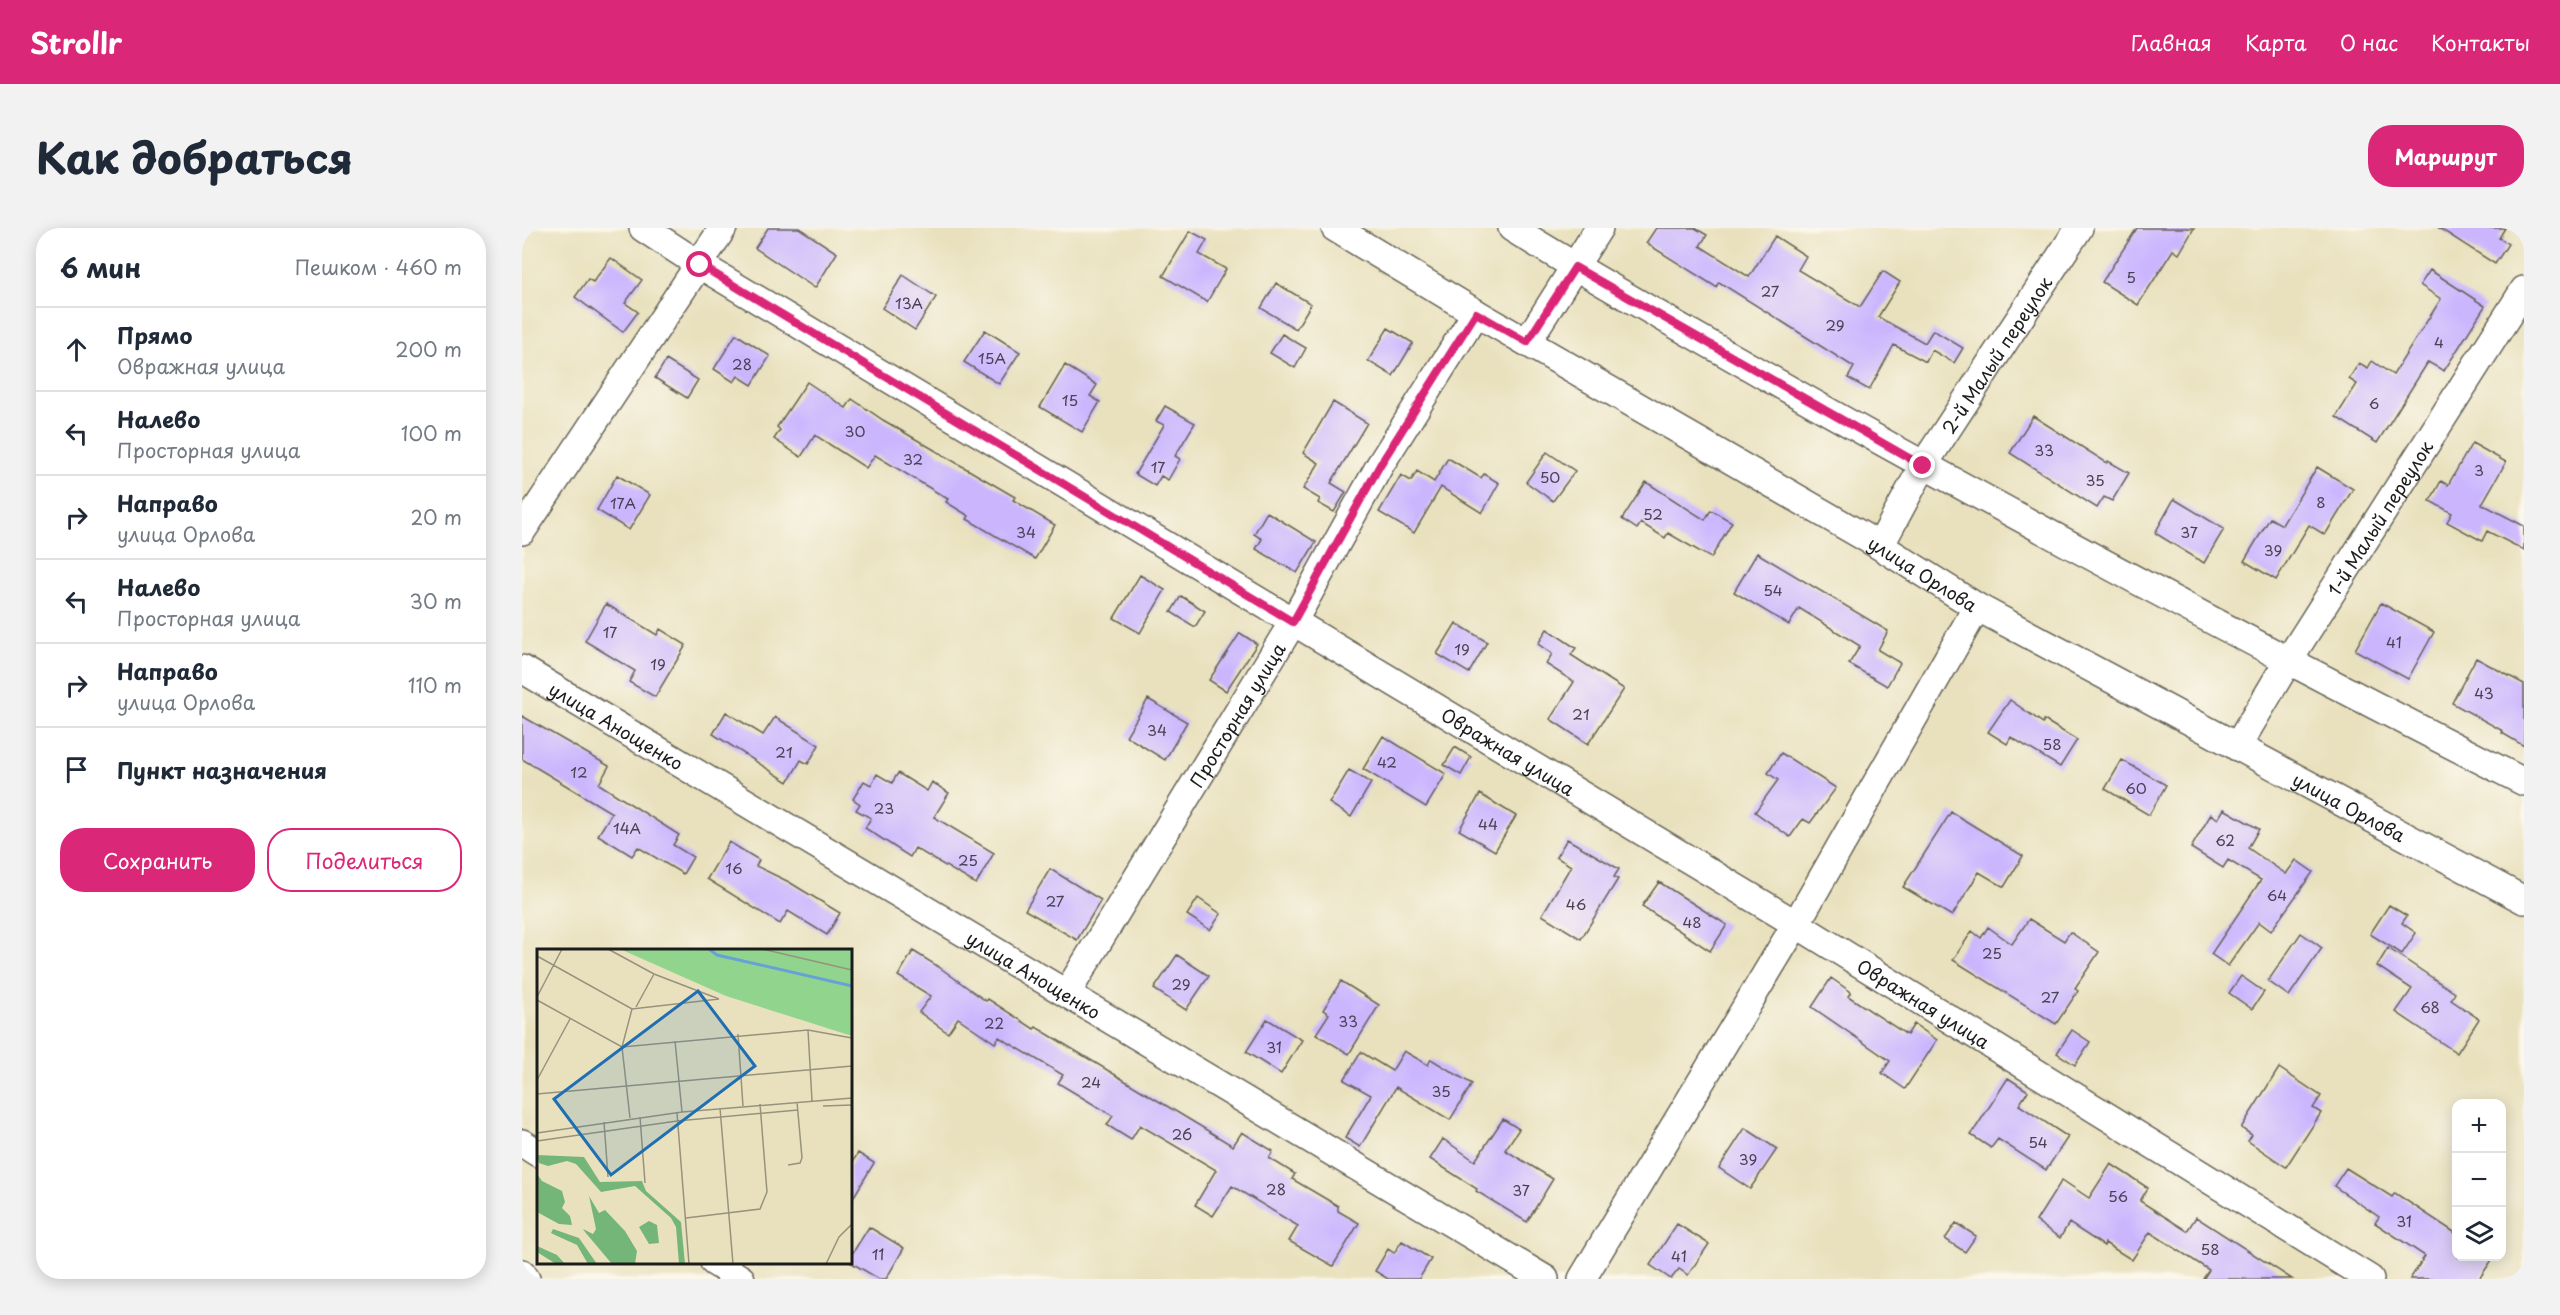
<!DOCTYPE html>
<html lang="ru">
<meta charset="utf-8">
<style>
body{margin:0;font-family:"Playpen Sans",sans-serif;background:#f2f2f3;color:#1f2937}
.controls{position:absolute;right:18px;bottom:18px;display:grid;overflow:hidden;border-radius:12px;box-shadow:0 3px 15px #0003}
.controls button{width:54px;height:54px;display:grid;place-items:center;padding:0;border:0;border-bottom:2px solid #e0e1e3;background:#fff;color:#1f2937;font:30px sans-serif}
.stop{position:absolute;width:18px;height:18px;margin:-14px;border:4px solid #db2777;border-radius:50%;background:#fff}
.stop.end{background:#db2777;border-color:#fff;box-shadow:0 2px 6px #0008}
.list{margin:0;padding:0;list-style:none}
h2{display:flex;justify-content:space-between;align-items:center;height:78px;margin:0;padding:0 24px;font-size:26px}
h2 small{font-size:20px;font-weight:400;color:#747a83}
.list li{display:grid;grid-template-columns:39px 1fr auto;gap:18px;align-items:center;box-sizing:border-box;height:84px;padding:0 24px;border-top:2px solid #e0e1e3}
.list b{display:block;font-size:22px;white-space:nowrap}
.list p{margin:0;font-size:20px;white-space:nowrap;color:#747a83}
.list em{font-size:20px;font-style:normal;color:#747a83}
.actions{display:flex;gap:12px;padding:18px 24px}
.actions a{flex:1;padding:14px 0;border:2px solid #db2777;border-radius:24px;text-align:center;font-size:21px;color:#db2777}
.actions .main{background:#db2777;color:#fff}
.icon{flex:none;width:33px;height:33px;fill:none;stroke:currentColor;stroke-width:2;stroke-linecap:round;stroke-linejoin:round}
.map{position:relative;flex:none;width:2002px;height:1051px;overflow:hidden;border-radius:24px}
header{display:flex;align-items:center;gap:36px;box-sizing:border-box;height:84px;padding:0 30px;background:#db2777;color:#fff}
header strong{font-size:28px}
nav{display:flex;gap:33px;margin-inline-start:auto;font-size:21px}
.intro{display:flex;align-items:center;justify-content:space-between;box-sizing:border-box;height:144px;padding:0 36px}
h1{margin:0;font-size:42px}
.button{padding:15px 27px;border-radius:24px;background:#db2777;color:#fff;font-size:21px;font-weight:700}
main{display:flex;gap:36px;padding:0 36px}
aside{flex:1;background:#fff;border-radius:24px;box-shadow:0 3px 15px #0003}
.map>svg:first-child{display:block}
.building{fill:#cbb6fe}
.lines{fill:none;stroke-linecap:round;stroke-linejoin:round}
.minor-casing{stroke:#646155;stroke-width:30}
.minor{stroke:#fff;stroke-width:27}
.route{stroke:#db2777;stroke-width:8}
.labels{text-anchor:middle;dominant-baseline:central;stroke-width:4.5;stroke-linejoin:round;paint-order:stroke}
.number-label{font-size:15px;fill:#484254}
.street-label{font-size:18px;fill:#1c1c1c;stroke:#fbf7ec}
.inset-river{fill:none;stroke:#67a2d7;stroke-width:3}
.inset-road{fill:none;stroke:#97927d;stroke-width:1.5}
.view{fill:#1f6fb2;fill-opacity:0.15;stroke:#1f6fb2;stroke-width:3}
.inset-edge{fill:none;stroke:#1c1c1c;stroke-width:3}
</style>
<header>
<strong>Strollr</strong>
<nav><a>Главная</a><a>Карта</a><a>О нас</a><a>Контакты</a></nav>
</header>
<div class="intro"><h1>Как добраться</h1><a class="button">Маршрут</a></div>
<main>
<aside>
<h2>6 мин<small>Пешком · 460 m</small></h2>
<ul class="list">
<li><svg class="icon" aria-label="ahead" viewBox="0 0 24 24"><path d="M12 20V5M6 11l6-6 6 6"/></svg><div><b>Прямо</b><p>Овражная улица</p></div><em>200 m</em></li>
<li><svg class="icon" aria-label="left" viewBox="0 0 24 24"><path d="M17 20v-9H6M10 6l-5 5 5 5"/></svg><div><b>Налево</b><p>Просторная улица</p></div><em>100 m</em></li>
<li><svg class="icon" aria-label="right" viewBox="0 0 24 24"><path d="M7 20v-9h11M14 6l5 5-5 5"/></svg><div><b>Направо</b><p>улица Орлова</p></div><em>20 m</em></li>
<li><svg class="icon" aria-label="left" viewBox="0 0 24 24"><path d="M17 20v-9H6M10 6l-5 5 5 5"/></svg><div><b>Налево</b><p>Просторная улица</p></div><em>30 m</em></li>
<li><svg class="icon" aria-label="right" viewBox="0 0 24 24"><path d="M7 20v-9h11M14 6l5 5-5 5"/></svg><div><b>Направо</b><p>улица Орлова</p></div><em>110 m</em></li>
<li><svg class="icon" aria-label="arrive" viewBox="0 0 24 24"><path d="M6 21V4h12l-3 4 3 4H6"/></svg><div><b>Пункт назначения</b></div></li>
</ul>
<div class="actions"><a class="main">Сохранить</a><a>Поделиться</a></div>
</aside>
<div class="map">
<svg width="2002" height="1051" viewBox="0 0 2002 1051">
<rect width="100%" height="100%" fill="#fbf7ec"/>
<filter id="ink" filterUnits="userSpaceOnUse"><feTurbulence type="fractalNoise" baseFrequency=".0167" numOctaves="2"/><feDisplacementMap in="SourceGraphic" scale="12" xChannelSelector="R" yChannelSelector="G"/><feConvolveMatrix kernelMatrix="1 2 1 2 8 2 1 2 1" color-interpolation-filters="sRGB"/></filter>
<filter id="wash" filterUnits="userSpaceOnUse"><feTurbulence type="fractalNoise" baseFrequency=".008" numOctaves="4" result="noise"/><feDisplacementMap in="SourceGraphic" scale="24" xChannelSelector="R" yChannelSelector="G"/><feGaussianBlur stdDeviation="1.35" result="paint"/><feColorMatrix in="noise" values="0 0 0 0 0 0 0 0 0 0 0 0 0 0 0 0 0 1.4 0 .05"/><feComposite in="paint" operator="in"/></filter>
<g filter="url(#wash)">
<rect width="100%" height="100%" fill="#e9e1be"/>
<g id="blocks">
<path class="building" d="M246,0h31l38,25 -22,35 -60,-40z
M1134,0h39l12,7 -7,11 49,31 26,-41 31,20 -8,14 62,37 23,-36 17,11 -22,35 47,26 8,-13 30,18 -9,15 -22,-13 -6,12 -32,-17 -25,45 -21,-12 6,-11 -135,-85 -3,5 -70,-44z
M1615,0h57l-15,26 -6,-4 -35,55 -36,-23z
M1917,0h66l-6,10 9,6 -13,20z
M668,3l17,9 -8,14 27,15 -19,33 -44,-26z
M89,30l31,22 -17,23 13,9 -15,20 -48,-35 13,-18 5,3z
M1908,42l55,36 -41,65 -16,-9 -51,81 -41,-26 21,-33 -8,-5 10,-16 9,5 4,-7 21,14 48,-76 -21,-14z
M381,47l33,22 -21,33 -33,-22z
M754,55l35,21 -15,25 -35,-21z
M866,100l25,15 -20,33 -25,-15z
M463,102l35,22 -21,32 -35,-22z
M214,106l34,22 -18,29 -14,-9 -4,6 -20,-13z
M760,106l24,14 -11,20 -25,-15z
M144,132l32,20 -11,18 -32,-20z
M543,137l32,20 -7,11 10,6 -18,30 -42,-25z
M285,154l39,26 6,-9 31,21 132,77 -2,3 42,25 -20,34 -68,-40 2,-3 -23,-14 2,-3 -73,-44 -9,13 -51,-33 -14,22 -27,-18 6,-9 -3,-3z
M811,174l34,21 -36,60 15,9 -12,20 -16,-9 2,-4 -17,-10 16,-26 -16,-10z
M643,178l30,17 -20,33 5,3 -12,21 -7,-4 -6,10 -20,-12 29,-49 -8,-4z
M1511,188l74,47 1,-2 21,12 -17,28 -8,-4 -7,11 -87,-55z
M1950,215l34,19 -24,42 42,22v24l-37,-19 -5,10 -35,-19 5,-9 -22,-12 11,-20 7,4z
M1025,224l28,19 -22,30 -27,-19z
M926,230l33,20 3,-4 15,9 -17,30 -41,-26 -27,46 -35,-21 22,-37 10,6 6,-10 17,11z
M1795,239l36,22 -28,46 -16,-10 -33,55 -32,-19 26,-43 12,7z
M95,247l33,20 -21,35 -32,-20z
M1124,254l59,38 6,-10 21,12 -21,36 -43,-25 -3,5 -24,-15 -4,6 -15,-10z
M1652,271l50,30 -20,34 -49,-30z
M745,284l49,30 -19,31 -41,-24 6,-10 -8,-5z
M1235,325l131,78 -10,19 22,13 -13,23 -38,-22 11,-18 -61,-38 -10,17 -55,-33z
M618,347l25,15 -25,43 -26,-15z
M659,368l24,15 -10,16 -24,-15z
M1859,375l53,29 -26,47 -53,-29z
M84,376l51,31 3,-6 26,16 -31,52 -26,-15 6,-11 -50,-30z
M934,395l31,19 -18,31 -32,-19z
M1025,401l29,19 -5,7 53,34 -36,55 -38,-25 24,-37 -28,-18 6,-10 -14,-10z
M718,405l17,11 -31,47 -17,-11z
M1954,430l48,26v62l-22,-13 1,-2 -51,-28z
M626,471l39,23 -22,38 -39,-24z
M1488,472l33,23 1,-3 33,20 -17,27 -49,-30 -4,7 -19,-12z
M204,484l37,23 12,-18 44,28 -11,19 -7,-4 -13,22 -75,-48z
M0,488l87,50 -10,18 80,51 -6,10 20,12 -10,17 -45,-27 -6,9 -34,-21 14,-22 -90,-54z
M861,508l63,38 -20,33 -63,-38z
M933,519l16,10 -10,18 -17,-10z
M1259,525l55,35 -26,35 -7,-4 -13,18 -35,-25 23,-32 -10,-7z
M1600,532l44,25 -17,30 -44,-26z
M827,542l22,13 -20,34 -22,-14z
M376,545l29,18 5,-9 17,11 -15,24 60,36 -18,31 -61,-36 -5,9 -45,-29 6,-10 -15,-8 4,-6 -7,-5 11,-18 7,4 6,-11 15,9z
M958,566l36,22 -21,35 -36,-21z
M1702,581l35,20 -11,19 38,26 10,-14 17,12 -42,59 -12,-9 -31,44 -17,-12 50,-74 -33,-20 -5,8 -32,-20 20,-34 7,5z
M1429,584l72,44 -19,31 -25,-15 -27,44 -49,-29z
M1045,611l52,30 -5,8 4,2 -37,60 -39,-24 29,-49 -15,-9z
M207,614l30,18 -3,6 33,16 51,31 -13,22 -39,-24 -8,13 -73,-45z
M528,641l51,31 -24,40 -52,-30z
M1137,654l68,43 -17,26 -68,-45z
M676,670l23,16 -11,16 -23,-15z
M1867,677l18,11 -5,7 14,10 -14,21 -32,-20z
M1507,691l35,22 6,-9 29,20 -24,36 3,3 -22,33 -103,-64 19,-29 9,7 7,-11 24,17z
M1779,705l21,15 -33,48 -21,-15z
M1866,720l67,45 -4,7 28,19 -22,34 -61,-41 16,-23 -35,-23z
M391,723l26,16 47,34 2,-2 46,30 2,-2 197,119 9,-14 31,19 -4,7 26,16 -3,5 46,27v5l21,12 -26,43 -44,-25 9,-15 -66,-40 -19,30 -18,-11 21,-35 -76,-45 -9,15 -24,-15 6,-9 -55,-33 5,-8 -64,-38 -4,6 -37,-25 -10,15 -29,-21 12,-16 -33,-20z
M655,727l32,21 -23,34 -32,-21z
M1719,748l23,16 -12,17 -23,-16z
M1309,750l20,14 -3,4 59,39 7,-11 23,16 -32,49 -23,-16 8,-12 -78,-54z
M819,753l38,24 -30,49 -33,-20 13,-20 -6,-4z
M745,791l35,21 -21,34 -35,-22z
M1550,802l18,12 -15,23 -18,-12z
M882,823l24,14 3,-6 41,25 -22,36 -54,-33 -36,60 -15,-9 26,-43 -27,-15 17,-28 31,19z
M1757,840l42,28 -8,12 8,5 -35,54 -38,-26 4,-6 -11,-7z
M1486,850l20,13 -9,14 49,32 -22,33 -48,-31 -7,9 -20,-13z
M981,891l16,10 -14,21 48,29 -26,43 -51,-31 1,-2 -47,-30 13,-20 32,22z
M1223,900l32,21 -27,40 -31,-21z
M336,925l16,10 -24,40v-37z
M1589,936l37,24 -8,13 47,30 9,-14 96,62h-89l6,-9 -59,-38 -18,28 -27,-17 -1,3 -35,-23 -9,15 -24,-17 26,-41 27,18z
M1824,940l46,29 3,-4 62,41v23h37l-15,22h-69l15,-23 -50,-33 4,-6 -45,-31z
M1434,995l20,13 -11,16 -20,-13z
M1155,996l32,20 -21,31 -9,-6 -8,10 -21,-14z
M347,999l35,21 -18,31h-7l-29,-17v-5z
M880,1013l29,18 -12,20h-31l-13,-8 13,-22 6,4z"/>
</g>
</g>
<g filter="url(#ink)">
<use href="#blocks" fill-opacity="0" stroke="#646155" stroke-width="1.5"/>
<g class="lines">
<g class="minor-casing">
<g id="minor">
<path id="s1" d="M121,0l57,37 1096,659 574,355"/>
<path id="s2" d="M813,0l141,85 404,233 97,61 547,293"/>
<path d="M990,0c83,52 170,100 255,149 249,142 502,275 757,405"/>
<path d="M1005,114l72,-114"/>
<path d="M0,303l201,-303"/>
<path id="s3" d="M1358,318l43,-80 156,-238"/>
<path id="s4" d="M0,441l1023,610"/>
<path id="s5" d="M1715,519l51,-86 236,-371"/>
<path id="s6" d="M545,765l226,-371 87,-157 96,-152"/>
<path d="M0,915l16,10"/>
<path d="M192,1034l27,17"/>
<path d="M0,1045l4,6"/>
<path d="M1060,1051l214,-355 181,-317"/>
</g>
</g>
<use href="#minor" class="minor"/>
</g>
</g>
<g class="lines" filter="url(#ink)">
<path class="route" d="M178,37l593,357 87,-157 96,-152 51,29 48,-75 348,199"/>
</g>
<g class="labels">
<g class="number-label">
<text x="1609" y="48">5</text>
<text x="1248" y="62">27</text>
<text x="387" y="74">13А</text>
<text x="1313" y="96">29</text>
<text x="1917" y="113">4</text>
<text x="470" y="129">15А</text>
<text x="220" y="135">28</text>
<text x="548" y="171">15</text>
<text x="1852" y="174">6</text>
<text x="333" y="202">30</text>
<text x="1522" y="221">33</text>
<text x="391" y="230">32</text>
<text x="636" y="238">17</text>
<text x="1957" y="241">3</text>
<text x="1028" y="248">50</text>
<text x="1573" y="251">35</text>
<text x="1799" y="273">8</text>
<text x="101" y="274">17А</text>
<text x="1131" y="285">52</text>
<text x="504" y="303">34</text>
<text x="1667" y="303">37</text>
<text x="1751" y="321">39</text>
<text x="1251" y="361">54</text>
<text x="88" y="403">17</text>
<text x="1872" y="413">41</text>
<text x="940" y="420">19</text>
<text x="136" y="435">19</text>
<text x="1962" y="464">43</text>
<text x="1059" y="485">21</text>
<text x="635" y="501">34</text>
<text x="1530" y="515">58</text>
<text x="262" y="523">21</text>
<text x="865" y="533">42</text>
<text x="57" y="543">12</text>
<text x="1614" y="559">60</text>
<text x="362" y="579">23</text>
<text x="966" y="595">44</text>
<text x="105" y="599">14А</text>
<text x="1703" y="611">62</text>
<text x="446" y="631">25</text>
<text x="212" y="639">16</text>
<text x="1755" y="666">64</text>
<text x="533" y="672">27</text>
<text x="1054" y="675">46</text>
<text x="1170" y="693">48</text>
<text x="1470" y="724">25</text>
<text x="659" y="755">29</text>
<text x="1528" y="768">27</text>
<text x="1908" y="778">68</text>
<text x="826" y="792">33</text>
<text x="472" y="794">22</text>
<text x="752" y="818">31</text>
<text x="569" y="853">24</text>
<text x="919" y="862">35</text>
<text x="660" y="905">26</text>
<text x="1516" y="913">54</text>
<text x="1226" y="930">39</text>
<text x="754" y="960">28</text>
<text x="999" y="961">37</text>
<text x="1596" y="967">56</text>
<text x="1882" y="992">31</text>
<text x="1688" y="1020">58</text>
<text x="356" y="1025">11</text>
<text x="1157" y="1027">41</text>
</g>
<g class="street-label">
<text stroke="none"><textPath href="#s3" startOffset="224">2-й Малый переулок</textPath></text>
<text stroke="none"><textPath href="#s5" startOffset="270">1-й Малый переулок</textPath></text>
<text stroke="none"><textPath href="#s2" startOffset="682">улица Орлова</textPath></text>
<text stroke="none"><textPath href="#s6" startOffset="326">Просторная улица</textPath></text>
<text stroke="none"><textPath href="#s4" startOffset="110">улица Анощенко</textPath></text>
<text stroke="none"><textPath href="#s1" startOffset="1011">Овражная улица</textPath></text>
<text stroke="none"><textPath href="#s2" startOffset="1168">улица Орлова</textPath></text>
<text stroke="none"><textPath href="#s4" startOffset="596">улица Анощенко</textPath></text>
<text stroke="none"><textPath href="#s1" startOffset="1497">Овражная улица</textPath></text>
</g>
</g>
<g transform="translate(15 721)">
<rect width="315" height="315" fill="#e9e1be"/>
<path d="M83,0h232v87l-126,-40z" fill="#90d48d"/>
<path d="M0,206l47,2 16,25 42,-1 4,10 35,31 4,42h-6l-3,-37 -5,-9 -36,-32 -34,6 -25,-28 -9,-3 -19,5 -9,-3zM0,225l5,7 20,10 3,11 -3,6 8,8 2,9 -13,-1 -22,-12zM52,247l10,17 6,-3 20,21 12,20 -2,13h-23l-27,-32 -2,-3 10,5 3,-5zM112,272l8,4 2,18 -10,1 -10,-17zM16,280l26,9 18,26h-9l-11,-19 -22,-10 -4,-2zM0,297l20,9 8,9h-9l-19,-12z" fill="#74b678"/>
<path class="inset-river" d="M172,0l8,6 135,31"/>
<path class="inset-road" d="M71,0l46,25 65,25M225,0l90,21M0,7l95,53 87,-10M0,48l25,-48M0,51l85,47 186,-17 44,8M99,58l18,-33M271,81l4,71M201,85l5,72M138,92l7,71M0,131l33,-61M0,145l315,-28M286,157l29,-1M183,159l13,156M140,164l12,151M103,168l5,66M93,169l-8,-71 10,-38M67,173l4,55M0,184l145,-21 170,-14M0,192l140,-20 121,-11M251,216l12,-2 2,-5 -5,-56M149,269l74,-9 7,-17 -7,-88M289,315l13,-27 13,-13"/>
<path class="view" d="M161,42l57,75 -144,109 -57,-76z"/>
<rect width="315" height="315" class="inset-edge"/>
</g>
</svg>
<div class="controls">
<button>+</button>
<button>−</button>
<button><svg class="icon" aria-label="layers" viewBox="0 0 24 24"><path d="M12 4l9 5-9 5-9-5zM3 14l9 5 9-5"/></svg></button>
</div>
<div class="stop" style="left:178px;top:37px"></div>
<div class="stop end" style="left:1401px;top:238px"></div>
</div>
</main>
